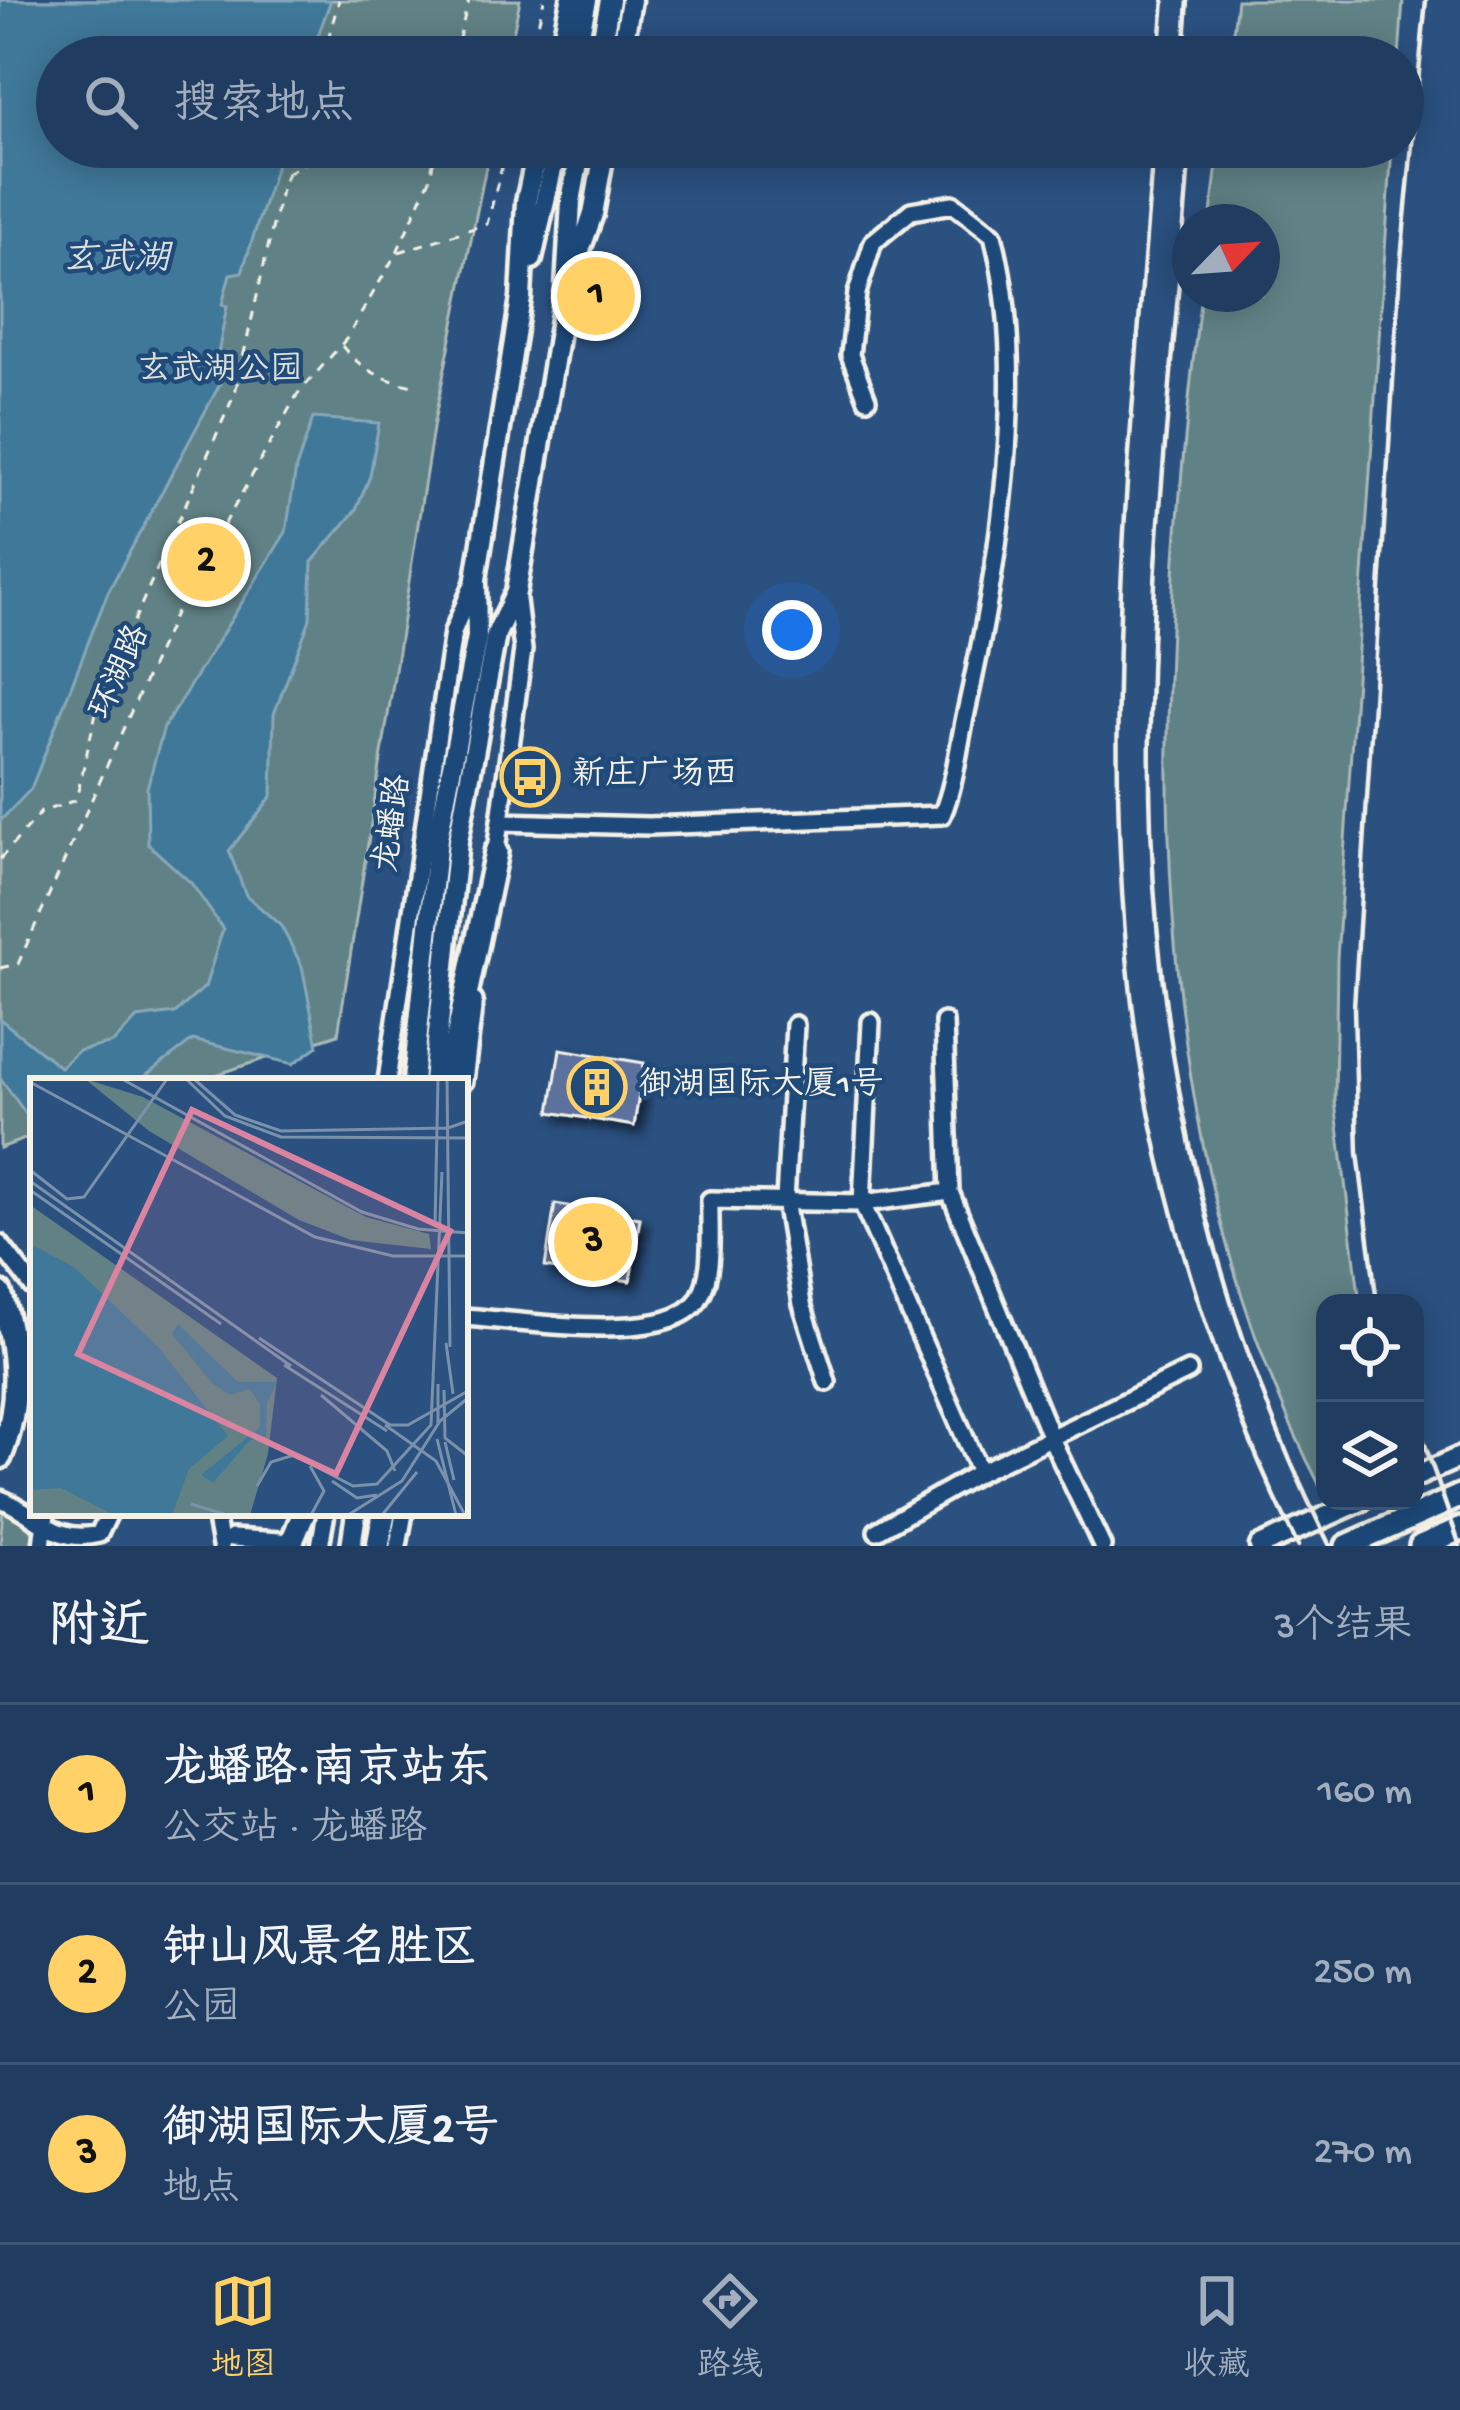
<!DOCTYPE html>
<html lang="zh">
<meta charset="utf-8">
<style>
body{margin:0;font-family:"Gochi Hand","LXGW WenKai TC",sans-serif;background:#2d486a;color:#f1f3f6}
.controls{position:absolute;right:36px;bottom:36px;display:grid;overflow:hidden;border-radius:24px;box-shadow:0 6px 30px #0003}
.controls button{width:108px;height:108px;display:grid;place-items:center;padding:0;border:0;border-bottom:3px solid #3d5676;background:#203d61;color:#f1f3f6;font:60px sans-serif}
.compass{position:absolute;left:1172px;top:204px;width:108px;height:108px;border-radius:50%;background:#203d61;box-shadow:0 6px 30px #0003;rotate:65deg}
.you{position:absolute;left:792px;top:630px;width:42px;height:42px;margin:-30px;border:9px solid #fff;border-radius:50%;background:#1a73e8;box-shadow:0 0 0 18px #1a73e833}
.badge{display:grid;place-items:center;width:78px;height:78px;border-radius:50%;background:#ffd166;color:#111;font-size:39px;font-weight:700}
.pin{position:absolute;translate:-50% -50%;border:6px solid #fff;box-shadow:0 3px 12px #0006}
.list{margin:0;padding:0;list-style:none}
h2{display:flex;justify-content:space-between;align-items:center;height:156px;margin:0;padding:0 48px;font-size:51px}
h2 small{font-size:39px;font-weight:400;color:#a2aebd}
.list li{display:grid;grid-template-columns:78px 1fr auto;gap:36px;align-items:center;box-sizing:border-box;height:180px;padding:0 48px;border-top:3px solid #3d5676}
.list b{display:block;font-size:45px;white-space:nowrap}
.list p{margin:0;font-size:39px;white-space:nowrap;color:#a2aebd}
.list em{font-size:39px;font-style:normal;color:#a2aebd}
.icon{flex:none;width:66px;height:66px;fill:none;stroke:currentColor;stroke-width:2;stroke-linecap:round;stroke-linejoin:round}
.map{position:relative;flex:none;width:1460px;height:1546px;overflow:hidden}
.search{position:absolute;background:#203d61;box-shadow:0 6px 30px #0003;left:36px;right:36px;top:36px;height:132px;display:flex;align-items:center;gap:30px;box-sizing:border-box;padding:0 42px;border-radius:66px;color:#a2aebd;font-size:45px}
.sheet{height:696px;background:#203d61}
nav{display:flex;justify-content:space-around;align-items:center;box-sizing:border-box;height:168px;border-top:3px solid #3d5676;background:#203d61;font-size:33px;color:#a2aebd}
nav a{display:grid;justify-items:center;gap:6px}
nav .on{color:#ffd166}
.map>svg:first-child{display:block}
.green{fill:#618185;stroke:#aab9b6;stroke-width:3}
.water{fill:#407899;stroke:#88a8b9;stroke-width:3}
.building{fill:#5d719e;stroke:#f4f1e8;stroke-width:3;filter:url(#shadow)}
.lines{fill:none;stroke-linecap:round;stroke-linejoin:round}
.minor-casing{stroke:#f4f1e8;stroke-width:24}
.major-casing{stroke:#f4f1e8;stroke-width:27}
.highway-casing{stroke:#f4f1e8;stroke-width:30}
.path{stroke:#f4f1e8;stroke-width:3;stroke-dasharray:9 9;stroke-linecap:butt}
.minor{stroke:#1f4a7a;stroke-width:15}
.major{stroke:#1f4a7a;stroke-width:18}
.highway{stroke:#1f4a7a;stroke-width:21}
.rail{stroke:#f4f1e8;stroke-width:4.5}
.labels{text-anchor:middle;dominant-baseline:central;stroke-width:9;stroke-linejoin:round;paint-order:stroke}
.park-label{font-size:33px;fill:#dee0d9;stroke:#1f4a7a}
.street-label{font-size:33px;fill:#f4f1e8;stroke:#1f4a7a}
.poi-label{font-size:33px;fill:#f4f1e8;stroke:#1f4a7a;text-anchor:start}
.water-label{font-size:36px;font-style:italic;fill:#d9dfdc;stroke:#1f4a7a}
.inset-road{fill:none;stroke:#7b91aa;stroke-width:3}
.view{fill:#db84a2;fill-opacity:0.15;stroke:#db84a2;stroke-width:6}
.inset-edge{fill:none;stroke:#f4f1e8;stroke-width:6}
</style>
<div class="map">
<svg width="1460" height="1546" viewBox="0 0 1460 1546">
<defs>
<filter id="shadow"><feDropShadow dx="7" dy="7" stdDeviation="6" flood-color="#0009"/></filter>
</defs>
<rect width="100%" height="100%" fill="#2b5181"/>
<filter id="ink" filterUnits="userSpaceOnUse"><feTurbulence type="fractalNoise" baseFrequency=".00833" numOctaves="2"/><feDisplacementMap in="SourceGraphic" scale="24" xChannelSelector="R" yChannelSelector="G"/><feConvolveMatrix kernelMatrix="1 2 1 2 8 2 1 2 1" color-interpolation-filters="sRGB"/></filter>
<g filter="url(#ink)">
<path class="green" d="M0,0h520l-12,57h-451v90h433l-56,275 -96,612 -140,47h-165v55l-33,12z
M1237,0h166l-4,57h-169z
M1219,147h173l-55,812 -2,143 25,201h-35v193c-193,-368 -173,-803 -124,-1202h61v-72h-52z
M3,1508l30,23 4,15h-37z"/>
<path class="water" d="M0,0h331l-21,57h-253v90h225l-40,125 -12,2 -8,31 5,1 -9,48 8,10 -7,22 -111,206 -77,197 -31,32z
M313,418l66,5 -9,53 -14,34 -44,52 -2,57 -36,95 -2,82 -43,55 17,44 35,31 21,40 16,80 -25,18 -100,-24 -54,41h-106v33h-7l-26,-36v-59l60,48 18,-16 35,-8 24,-25 38,-5 30,-26 18,-58 -32,-46 -43,-39 -1,-56 17,-61 122,-195 10,-64z"/>
<path class="building" d="M560,1049l84,14 -10,63 -84,-14z
M555,1204l85,14 -10,63 -85,-14z"/>
<g class="lines">
<g class="minor-casing">
<path id="minor" d="M500,822l149,4 293,-11c13,-32 16,-65 23,-98 32,-141 65,-341 28,-482l-40,-31 -42,7 -38,31 -16,51 -7,62 17,44
M495,858l28,-208 -7,-58
M871,1022l-9,181 118,269
M944,1022l6,170 101,246 51,108
M795,1025l-10,175 17,104 25,78
M387,1081l66,-449 21,-50
M464,1081l10,-80
M0,1244l33,43
M465,1317c49,3 204,29 233,-17 17,-26 11,-71 12,-100l152,3 88,-11
M0,1499c34,11 53,47 99,35l10,-21
M215,1513l6,33
M877,1531l103,-59 208,-101
M232,1538l48,3
M42,1546l4,-33
M320,1546l6,-33
M398,1546l6,-33"/>
</g>
<g class="major-casing">
<path id="major" d="M559,57l12,-57
M575,57l12,-57
M599,57l11,-57
M621,57l10,-57
M532,259l25,-112
M574,267l19,-53 12,-67
M413,1081l25,-243 39,-201 -1,-58 45,-281 5,-96 12,-55
M433,1081l25,-240 38,-207 20,-42 50,-303 5,-88 10,-54
M1415,1477l45,-20
M351,1546l5,-33
M1260,1546l101,-45"/>
</g>
<g class="highway-casing">
<path id="highway" d="M448,1081l48,-229
M0,1293c18,57 22,108 0,164
M290,1546l14,-33
M378,1546l6,-33
M1347,1546l113,-50
M1421,1546l39,-17"/>
</g>
<path class="path" d="M323,57l16,-57
M454,57l15,-57
M530,57l14,-57
M287,173l45,-26
M399,252l88,-28 20,-77
M342,346c21,26 43,34 75,41
M0,859l41,-47 35,-12 23,-100 136,-307 46,-203 15,-43
M0,968l18,-4 159,-355 120,-214 50,-57 50,-86 33,-73 6,-32"/>
<use href="#minor" class="minor"/>
<use href="#major" class="major"/>
<use href="#highway" class="highway"/>
<path class="rail" d="M1159,57l5,-57
M1184,57l4,-57
M1153,147c-22,293 -57,588 -18,880 24,178 84,359 163,519
M1190,147c-16,225 -47,455 -39,681 9,250 67,495 179,718
M1377,1303l-19,-150 -4,-146 46,-738 26,-269
M1415,1416l45,130"/>
</g>
</g>
<defs>
<g id="bus-ring" transform="scale(3)"><circle r="9.5" fill="#1f4a7a" stroke="#ffd166" stroke-width="1.5"/><path d="M-5-6H5V4H4V6H2V4H-2V6H-4V4H-5ZM-3.5-4V0h7V-4ZM-3.5 1.2v1.5H-2V1.2ZM2 1.2v1.5H3.5V1.2Z" fill="#ffd166"/></g>
<g id="building-ring" transform="scale(3)"><circle r="9.5" fill="#1f4a7a" stroke="#ffd166" stroke-width="1.5"/><path d="M-4-6H4V6H1V3H-1V6H-4ZM-2.5-4.3h1.7v1.8h-1.7ZM.8-4.3h1.7v1.8H.8ZM-2.5-1h1.7V.8h-1.7ZM.8-1h1.7V.8H.8Z" fill="#ffd166"/></g>
</defs>
<g fill-rule="evenodd">
<use href="#bus-ring" x="530" y="777"/>
<use href="#building-ring" x="597" y="1087"/>
</g>
<g class="labels">
<g class="park-label">
<text x="220" y="372">玄武湖公园</text>
</g>
<g class="street-label">
<text transform="translate(122 673) rotate(-66)">环湖路</text>
<text transform="translate(395 824) rotate(-82)">龙蟠路</text>
</g>
<g class="poi-label">
<text x="572" y="777">新庄广场西</text>
<text x="639" y="1087">御湖国际大厦1号</text>
</g>
<g class="water-label">
<text x="116" y="261">玄武湖</text>
</g>
</g>
<g transform="translate(30 1078)">
<rect width="438" height="438" fill="#2b5181"/>
<path d="M55,1l58,18 223,120 63,17 2,15 -80,-9 -52,-20 -150,-89zM0,127l247,173 -9,76 -18,61h-220z" fill="#618185"/>
<path d="M0,166l44,23 85,81 69,88 -39,33 -17,46h-58l-53,-27 -31,2zM148,246l60,58h39l-10,21 -1,33 -16,4 -37,43 -12,-8 59,-48v-23l-10,-15 -20,6 -18,-12 -40,-49z" fill="#407899"/>
<path class="inset-road" d="M92,1l240,133 56,17 50,4M156,1l39,37 56,21 187,1M164,1l41,36 46,16 167,-3 20,-7M417,1l3,268M0,4l285,155 78,19h75M0,92l37,29 17,-2 83,-118M0,103l261,185M0,112l191,134M405,147l3,-146M229,260l131,87h18l60,-34M416,265l7,51M254,287l103,66M414,312l1,48 23,18M291,317l66,56 8,20M408,346v-40M355,347l51,36 29,54M407,361l19,76M415,364l9,38M280,388l14,25 -13,24M302,403l25,17 20,-3M227,408l14,-24 23,-7 59,31 24,-2 54,-59 11,-253M161,426l36,11M318,437l54,-34 38,-60 28,-23M352,437l35,-43"/>
<path class="view" d="M162,32l258,121 -114,243 -258,-120z"/>
<rect width="438" height="438" class="inset-edge"/>
</g>
</svg>
<div class="controls">
<button><svg class="icon" aria-label="locate" viewBox="0 0 24 24"><circle cx="12" cy="12" r="6"/><path d="M12 2v4M12 18v4M2 12h4M18 12h4"/></svg></button>
<button><svg class="icon" aria-label="layers" viewBox="0 0 24 24"><path d="M12 4l9 5-9 5-9-5zM3 14l9 5 9-5"/></svg></button>
</div>
<svg class="compass" viewBox="-18 -18 36 36"><path d="M0-13l5 13h-10z" fill="#e53935"/><path d="M0 13l5-13h-10z" fill="#a2aebd"/></svg>
<div class="you"></div>
<div class="pin badge" style="left:596px;top:296px">1</div>
<div class="pin badge" style="left:206px;top:562px">2</div>
<div class="pin badge" style="left:593px;top:1242px">3</div>
<div class="search"><svg class="icon" aria-label="search" viewBox="0 0 24 24"><circle cx="10" cy="10" r="6"/><path d="M15 15l6 6"/></svg>搜索地点</div>
</div>
<section class="sheet">
<h2>附近<small>3个结果</small></h2>
<ul class="list">
<li><span class="badge">1</span><div><b>龙蟠路·南京站东</b><p>公交站 · 龙蟠路</p></div><em>160 m</em></li>
<li><span class="badge">2</span><div><b>钟山风景名胜区</b><p>公园</p></div><em>250 m</em></li>
<li><span class="badge">3</span><div><b>御湖国际大厦2号</b><p>地点</p></div><em>270 m</em></li>
</ul>
</section>
<nav>
<a class="on"><svg class="icon" aria-label="map" viewBox="0 0 24 24"><path d="M3 6l6-2 6 2 6-2v14l-6 2-6-2-6 2zM9 4v14M15 6v14"/></svg>地图</a>
<a><svg class="icon" aria-label="directions" viewBox="0 0 24 24"><path d="M12 3l9 9-9 9-9-9zM9 14v-3h6M13 9l2 2-2 2"/></svg>路线</a>
<a><svg class="icon" aria-label="saved" viewBox="0 0 24 24"><path d="M7 4h10v16l-5-4-5 4z"/></svg>收藏</a>
</nav>
